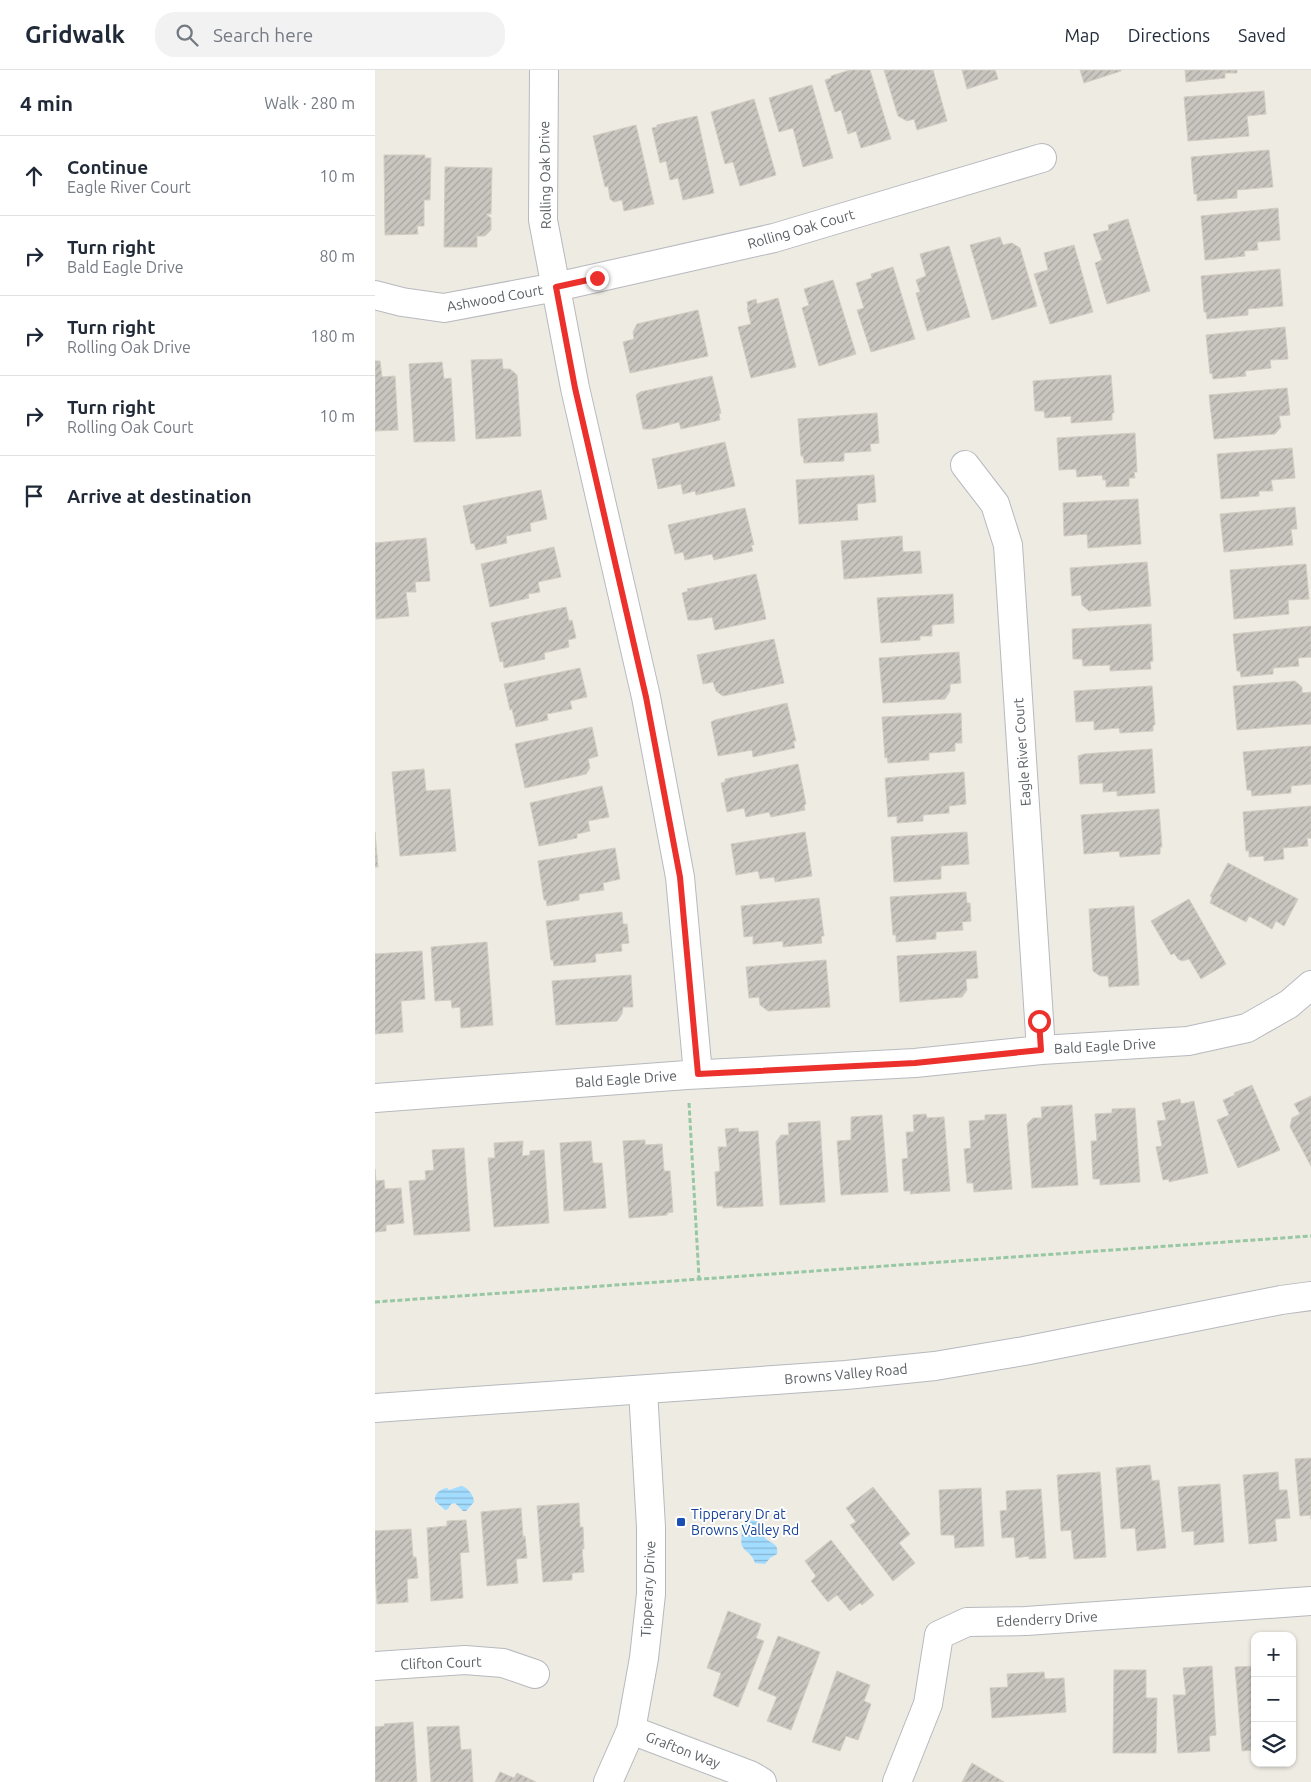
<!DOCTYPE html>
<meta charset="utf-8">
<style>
body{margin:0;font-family:Ubuntu,sans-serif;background:#f2f2f3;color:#1f2937}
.controls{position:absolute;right:15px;bottom:15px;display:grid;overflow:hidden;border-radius:10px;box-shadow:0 1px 4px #0004}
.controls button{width:45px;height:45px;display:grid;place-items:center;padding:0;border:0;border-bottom:1px solid #e0e1e3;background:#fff;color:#1f2937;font:25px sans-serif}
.stop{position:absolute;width:15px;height:15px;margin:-11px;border:4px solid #ec302c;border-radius:50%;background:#fff}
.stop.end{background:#ec302c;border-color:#fff;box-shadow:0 1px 5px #0008}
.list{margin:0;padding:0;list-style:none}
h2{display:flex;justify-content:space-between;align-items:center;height:65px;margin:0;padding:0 20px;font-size:21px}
h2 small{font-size:16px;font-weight:400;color:#747a83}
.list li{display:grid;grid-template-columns:32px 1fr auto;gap:15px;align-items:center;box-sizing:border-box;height:80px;padding:0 20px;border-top:1px solid #e0e1e3}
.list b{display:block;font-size:19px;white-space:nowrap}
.list p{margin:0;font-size:16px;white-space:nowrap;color:#747a83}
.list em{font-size:16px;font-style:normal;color:#747a83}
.icon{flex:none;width:28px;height:28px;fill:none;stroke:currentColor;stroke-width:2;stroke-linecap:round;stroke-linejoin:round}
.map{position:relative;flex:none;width:936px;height:1712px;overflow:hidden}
header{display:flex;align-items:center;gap:30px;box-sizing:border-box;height:70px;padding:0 25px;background:#fff;border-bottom:1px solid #e0e1e3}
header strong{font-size:24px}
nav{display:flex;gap:28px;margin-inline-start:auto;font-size:18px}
.search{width:350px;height:45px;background:#f2f2f3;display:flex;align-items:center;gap:12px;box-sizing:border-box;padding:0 18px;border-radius:20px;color:#747a83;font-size:19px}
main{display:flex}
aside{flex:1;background:#fff}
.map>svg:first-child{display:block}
.water{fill:url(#water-rules)}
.building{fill:url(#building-hatch);stroke:#d3cdc1}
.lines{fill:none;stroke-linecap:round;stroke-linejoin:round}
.street-casing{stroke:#b6b9be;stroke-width:30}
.secondary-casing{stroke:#b5b9be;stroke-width:30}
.path{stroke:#98c7a3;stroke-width:3;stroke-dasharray:5 2.5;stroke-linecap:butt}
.street{stroke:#fff;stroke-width:28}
.secondary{stroke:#fff;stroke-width:28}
.route{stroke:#ec302c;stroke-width:6}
.transit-dot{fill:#1a4fb4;stroke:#fff;stroke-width:2}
.labels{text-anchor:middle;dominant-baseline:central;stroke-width:4;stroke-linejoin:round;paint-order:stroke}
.street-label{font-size:14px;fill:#5b6064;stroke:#fff}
.transit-label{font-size:14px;fill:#164399;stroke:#fff;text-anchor:start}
</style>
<header>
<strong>Gridwalk</strong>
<div class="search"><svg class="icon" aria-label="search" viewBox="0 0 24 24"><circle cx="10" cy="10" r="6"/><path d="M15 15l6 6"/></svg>Search here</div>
<nav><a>Map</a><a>Directions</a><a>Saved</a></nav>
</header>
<main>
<aside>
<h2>4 min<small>Walk · 280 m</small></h2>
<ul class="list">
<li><svg class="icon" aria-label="ahead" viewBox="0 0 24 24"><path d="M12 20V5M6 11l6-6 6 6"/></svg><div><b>Continue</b><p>Eagle River Court</p></div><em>10 m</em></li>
<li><svg class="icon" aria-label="right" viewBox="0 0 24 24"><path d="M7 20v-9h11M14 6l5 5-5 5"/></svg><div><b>Turn right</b><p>Bald Eagle Drive</p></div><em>80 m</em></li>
<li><svg class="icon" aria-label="right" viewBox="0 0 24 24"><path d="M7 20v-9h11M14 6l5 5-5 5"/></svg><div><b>Turn right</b><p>Rolling Oak Drive</p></div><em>180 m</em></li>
<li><svg class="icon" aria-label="right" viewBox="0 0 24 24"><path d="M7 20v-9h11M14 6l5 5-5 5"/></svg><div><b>Turn right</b><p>Rolling Oak Court</p></div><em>10 m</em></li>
<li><svg class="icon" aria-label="arrive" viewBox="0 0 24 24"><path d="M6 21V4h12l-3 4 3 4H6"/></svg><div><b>Arrive at destination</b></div></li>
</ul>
</aside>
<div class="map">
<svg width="936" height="1712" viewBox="0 0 936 1712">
<defs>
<pattern id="water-rules" width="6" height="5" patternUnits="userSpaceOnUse" patternTransform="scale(1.25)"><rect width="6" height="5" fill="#a2dcff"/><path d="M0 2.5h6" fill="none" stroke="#87b6d2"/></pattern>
<pattern id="building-hatch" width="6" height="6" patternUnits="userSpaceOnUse" patternTransform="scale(1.25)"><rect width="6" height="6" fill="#c9c6c0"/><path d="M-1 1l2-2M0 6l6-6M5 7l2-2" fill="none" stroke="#a6a4a0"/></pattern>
</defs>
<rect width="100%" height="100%" fill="#eeebe3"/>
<path class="water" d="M86,1416c7,1 13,10 13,16l-8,9h-3l-8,-8 -4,1 -3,5 -3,1 -10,-9c-1,-7 5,-12 12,-13l2,2z
M373,1450l9,1 7,4 1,13c6,6 14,5 12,16l-7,4 -5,6 -10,-1c-3,-10 -10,-11 -13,-17 -2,-5 1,-11 -1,-17l3,-6z"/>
<path class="building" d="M475,0h20l21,69 -30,9 -5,-17 -8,3 -7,-24 -6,2 -10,-32 6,-2v-2z
M509,0h49l14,51 -30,9 -3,-11 -7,2 -9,-5z
M587,0h33l3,9 -31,10z
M705,0h41v1l-37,12z
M810,0h52v3h-12v5l-39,4z
M437,15l21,73 -30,9 -10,-39 -14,4 -10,-34z
M889,21l2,23 -19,2 2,20 -61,5 -4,-44z
M379,29l22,76 -36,11 -7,-24 -8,2 -14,-52z
M322,46l17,77 -31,7 -5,-22 -8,2 -4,-19 -6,2 -8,-35 5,-1v-2z
M261,55l18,79 -30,7 -2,-11 -8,2 -4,-3 -2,-13 -3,1 -12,-51z
M894,80l4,37 -36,3v8l-40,3v-7h-3l-3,-37z
M9,85h41v3h6l-1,42h-6v26h-7l1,8 -33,1z
M70,97l47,1 -1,46h-5l5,4v12l-6,6h-8v11h-33z
M903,138l2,32 -23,2 1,8 -14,1 1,5 -40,4 -4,-44z
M753,149l22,72 -43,13 -12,-41 7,-3 -9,-26 16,-4 -1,-5z
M625,167l3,8 9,-2 8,5 17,58 -45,14 -22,-75z
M699,175l19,67 -43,12 -16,-50 14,-4 -4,-17z
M574,176l21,71 -43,14 -11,-38 4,-1 -4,-12 10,-4 -6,-22z
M518,197l22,72 -44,13 -14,-42 7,-2 -8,-25 16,-5 -1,-4z
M905,199l3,37 -35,3v6l-41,4 -1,-7h-2l-3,-36z
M458,210l23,74 -37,12 -17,-58 7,-3 -5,-16z
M403,228l18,69 -45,11 -13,-51 13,-3 -4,-16 1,-1 -1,-5 9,-3 1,5z
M323,240l10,46 -78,17 -7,-31 11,-3 -1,-7 4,-8z
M910,257l3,32 -18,1 1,8 -26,3 1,5 -33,3 -1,-6 -2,1 -4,-39z
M127,289l1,10h7l7,6 4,61 -45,3 -5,-79z
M0,291h5l2,16 13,-1 3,54 -23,1z
M67,292l2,17 7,-1 4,63 -41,1 -5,-78z
M736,305l3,38h-2v7l-41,3v-7l-26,2 -1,-7h-9l-2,-30z
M337,306l9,37 -2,1 1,6 -39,9 -2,-7 -26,7h-10l-7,-34 4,-3z
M912,318l3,27 -11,1 2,11 -6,7 -61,5 -5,-44z
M502,343l2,30 -9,1 1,7 -27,2v8l-40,2 -1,-7h-2l-3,-37z
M760,363l2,39h-3l1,6h-6v8l-23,1v-7h-3l-1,-5 -25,2 -1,-8 -17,1 -2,-32z
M350,372l10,44 -39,9 -1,-4 -12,3 -2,-10 -23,5 -6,-30z
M917,378l3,30 -24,2 2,11h-14v5l-38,3 -4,-45z
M499,405l2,27 -19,2 1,16 -59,4 -3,-44z
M166,420l6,29 -17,4 1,8 -25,5 1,7 -31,7 -2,-7 -3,1 -8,-38z
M763,429l3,45 -53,4 -1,-14 -23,2 -1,-33z
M920,437l2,22h-6l2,16 -69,7 -4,-38z
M370,438l9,37h-3l2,6 -39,9 -2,-6 -27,6 -2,-8 -8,2 -7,-29z
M527,466l1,16 17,-1 2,22 -78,6 -3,-38z
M51,468l4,43 -15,1 1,10h-10l3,24 -33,3 -1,-76z
M179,477l7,30 -23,5 2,10 -12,2 1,4 -39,9 -9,-43z
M772,492l4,44 -62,5 -7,-6 -1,-10 -9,1 -2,-28z
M931,494l3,35 -21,1 1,14 -55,5 -4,-49z
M381,504l10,45 -51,11 -3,-13 -14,3h-10l-6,-27 6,-2 -1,-2z
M578,524l1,29 -22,2v11h-12v4l-39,3 -4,-45z
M191,537l3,14 3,-1 4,18 -8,2 1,7 -25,6 1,6 -41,9 -1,-7 -3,1 -9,-39z
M776,554l2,37 -3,1 1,7 -41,2v-6l-27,1 -1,-7h-9l-1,-30z
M936,556v31l-13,1 1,8 -26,2v6l-32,3 -1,-6h-3l-4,-37z
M399,569l10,44 -61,13 -7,-5 -3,-9 -10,2 -6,-29z
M584,582l2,31 -11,1v7l-5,8 -62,4 -4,-45z
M205,598l7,29 -17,4 2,8 -25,5 1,6 -32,7 -4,-18 -2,1 -6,-26z
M920,611l7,6v6l9,-1v32l-74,6 -4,-44z
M777,616l3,39h-2v6l-33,2 -1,-5 -25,2v-9l-18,1 -2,-31z
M412,633l9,38h-3l2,7 -42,9 -1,-7 -34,6 -7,-34 4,-2z
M586,643l1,30h-7v8l-26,2v7l-41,3 -1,-6 -2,1 -3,-41z
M217,657l6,29 -10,3 2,9 -4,6 -61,14 -10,-44z
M936,676v38l-20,2v7l-39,3 -1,-6h-4l-4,-38z
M777,679l3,44 -38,3v-5l-14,1v-9l-23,1 -2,-28 6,-2z
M423,694l8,40 -2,1 1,5 -34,7 -2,-5 -23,5 -2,-9 -17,4 -6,-29 4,-1v-3z
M49,699l2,22 24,-2 6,62 -56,5 -8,-84z
M589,702l2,32 -17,2v7l-26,2v6l-26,2v-7l-9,1 -3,-39z
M227,716l7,31 -21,4 2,10 -13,3v4l-38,8 -9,-43z
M936,736v32h-4l1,8 -25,2 1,11 -20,2v-5l-15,1v-6h-3l-3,-39z
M784,739l3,38h-2v7l-40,3 -1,-6 -35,3 -3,-39z
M0,762l3,35h-3z
M430,762l7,44 -37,6 -1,-5 -14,2 -2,-8 -22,4 -5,-31z
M592,762l2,32 -28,2v13l-47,3 -3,-45z
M240,778l5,31 -17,4 1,7 -25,4v6l-32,6 -1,-6h-2l-6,-39z
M853,793l70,36 -14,27 -8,-5 -4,8 -23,-13 -3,6 -36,-19 2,-6 -2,-1z
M591,822l1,11h3l1,18 -9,1 1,8 -27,2v7l-40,3v-7h-3l-3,-38z
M444,828l5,38h-3l1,7 -39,4v-6l-30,3v-8l-9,1 -3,-31z
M814,829l37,65 -25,15 -12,-20 -7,2 -4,-2 -4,-6 -3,2 -20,-34z
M759,836l5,79 -30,2 -1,-11h-8l-7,-5 -4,-62z
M247,842l1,12h4l2,19 -8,1 1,7 -27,3 1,8 -42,4 -1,-6h-2l-5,-39z
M112,872l6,83 -32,3 -1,-21 -8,1 -1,-8 -16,1 -4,-54z
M47,881l3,48 -24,2 2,31 -28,2v-80z
M601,881l2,27 -12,1 1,11 -5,7 -62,5 -3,-46z
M451,890l4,47 -62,4 -8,-6 -1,-8 -10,1 -3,-31z
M256,905l2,32h-10l-1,7 -5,7 -61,4 -4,-44z
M877,1015l28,65 -42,18 -21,-48 12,-5 -6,-15 12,-5 -1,-2z
M936,1026v70l-21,-39 2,-9 8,-4 -6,-10z
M805,1029l1,5 13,-3 14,72 -39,9v-3l-6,1 -7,-33 6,-1 -5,-25 9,-1 -4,-17z
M697,1035l6,80 -46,3 -5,-64 6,-6h9l-1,-11z
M760,1038l5,74 -40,3v-6h-7l-2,-38h6l-2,-27 17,-1v-4z
M551,1044l1,4 17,-1 6,74 -40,3 1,-3h-7l-2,-32 6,-1 -2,-26h8l-1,-17z
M631,1044l6,75 -38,3 -1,-9h-6l-3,-34 7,-1 -2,-27 16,-1v-5z
M507,1045l6,77 -47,3 -4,-54 14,-1v-23z
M445,1051l5,81 -45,3 -4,-63 5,-7h8l-1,-12z
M363,1058l1,4 19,-1 5,75 -40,2v-2h-6l-2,-34 5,-1 -2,-24h9l-2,-18z
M270,1070v5l17,-1 2,27h6l3,41 -6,1v2l-38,3 -6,-77z
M148,1071l-1,15 8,-1v-4l14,-1 5,73 -55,4 -6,-69h7l-1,-15z
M216,1071l2,22h9l4,45 -42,3 -4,-68z
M89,1078l6,83 -56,4 -5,-54 17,-1 -1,-9 9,-1 -2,-20z
M0,1099l1,12 8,-1 1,9 16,-1 3,35 -18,2v6l-11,1z
M936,1388v61v-4l-11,1 -5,-57z
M775,1395l2,16 7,-1 7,68 -29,3 -2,-23 -14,1 -5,-61z
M725,1402l6,85 -32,2 -3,-29 -10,1 -4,-56z
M903,1402l1,18h8l3,28 -15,1 2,22 -28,3 -6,-69z
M845,1414l4,58 -30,3v-14l-12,1 -4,-45z
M498,1417l37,47 -11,9 16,20 -22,18 -43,-56 6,-3 -10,-14z
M606,1418l3,58 -29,2 -1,-13h-13l-2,-45z
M666,1419l5,69 -17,1v-3l-13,2 -2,-21 -12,1 -2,-27 7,-1 -1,-19z
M204,1433l1,24h3l1,22h-2l2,23 -12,1v7l-29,2 -6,-76z
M146,1438l2,29 2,-1 2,22 -11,1 2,24 -31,3 -6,-74z
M91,1450l3,32 -9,1 3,45 -32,3 -4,-73 20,-2v-5z
M36,1459l2,28h3l2,21 -11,1 1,23 -31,2 -2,-33v-40z
M456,1470l43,55 -12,10 -2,-2 -10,8 -13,-16 -9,7 -17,-21 5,-5 -11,-15z
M353,1541l33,13 -5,14 8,3 -26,66 -25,-11 8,-23 -14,-5z
M403,1566l42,16 -29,78 -24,-9 10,-24 -19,-8z
M837,1596l4,69 -7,1 1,15 -32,2 -5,-58h13l-3,-27z
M880,1596v84l-13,1 -7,-84z
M739,1600h32v28h11l-1,55h-43z
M462,1601l33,14 -6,16 7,3 -13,36 -12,-4 -6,15 -28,-9z
M669,1602l1,7 19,-1 2,34 -74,6 -2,-30 18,-1 -1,-13z
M38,1652l4,60h-42v-55l10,-1 -1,-2z
M84,1656l2,24 10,-1 2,33h-42l-4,-55z
M597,1693l32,19h-42z
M125,1702l14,6 3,-5 19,9h-41z"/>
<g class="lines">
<g class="street-casing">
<path id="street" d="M169,0l-1,150 32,168 71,309 34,180 18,197
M0,225l27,7 42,6 112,-21 218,-49 268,-80
M590,395l30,39 13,41 33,505
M0,1028l312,-23 228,-12 126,-13 147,-9 59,-13 42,-24 22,-19
M0,1596l90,-6 38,3 32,11
M256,1660l119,45 12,7
M233,1712l23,-52 13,-72 7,-64v-67l-8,-137
M522,1712l31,-78 11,-69 28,-13 59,-1 285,-20"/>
</g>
<g class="secondary-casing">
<path id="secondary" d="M0,1338l471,-33 89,-9 89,-15 257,-51 30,-4"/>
</g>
<path class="path" d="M314,1033l10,175
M0,1232l936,-66"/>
<use href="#street" class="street"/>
<use href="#secondary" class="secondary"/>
</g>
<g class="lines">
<path class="route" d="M222,208l-41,9 19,101 71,309 34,180 18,197 217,-11 126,-13 -2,-29"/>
</g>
<rect class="transit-dot" x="301" y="1447" width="10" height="10" rx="2.5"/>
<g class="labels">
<g class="street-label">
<text transform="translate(170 105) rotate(-91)">Rolling Oak Drive</text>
<text transform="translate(426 159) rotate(-16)">Rolling Oak Court</text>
<text transform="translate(120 228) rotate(-10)">Ashwood Court</text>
<text transform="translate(647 682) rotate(-94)">Eagle River Court</text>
<text transform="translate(730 976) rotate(-3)">Bald Eagle Drive</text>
<text transform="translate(251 1009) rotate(-4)">Bald Eagle Drive</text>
<text transform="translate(471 1304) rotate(-5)">Browns Valley Road</text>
<text transform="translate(273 1519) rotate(-87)">Tipperary Drive</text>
<text transform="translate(672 1549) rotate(-3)">Edenderry Drive</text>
<text transform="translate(66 1593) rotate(-2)">Clifton Court</text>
<text transform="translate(308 1680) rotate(21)">Grafton Way</text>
</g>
<g class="transit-label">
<text x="316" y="1444">Tipperary Dr at<tspan x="316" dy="16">Browns Valley Rd</tspan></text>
</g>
</g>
</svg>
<div class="controls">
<button>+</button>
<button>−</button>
<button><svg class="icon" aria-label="layers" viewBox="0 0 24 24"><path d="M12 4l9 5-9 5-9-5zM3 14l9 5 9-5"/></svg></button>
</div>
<div class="stop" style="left:664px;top:951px"></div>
<div class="stop end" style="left:222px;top:208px"></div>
</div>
</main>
